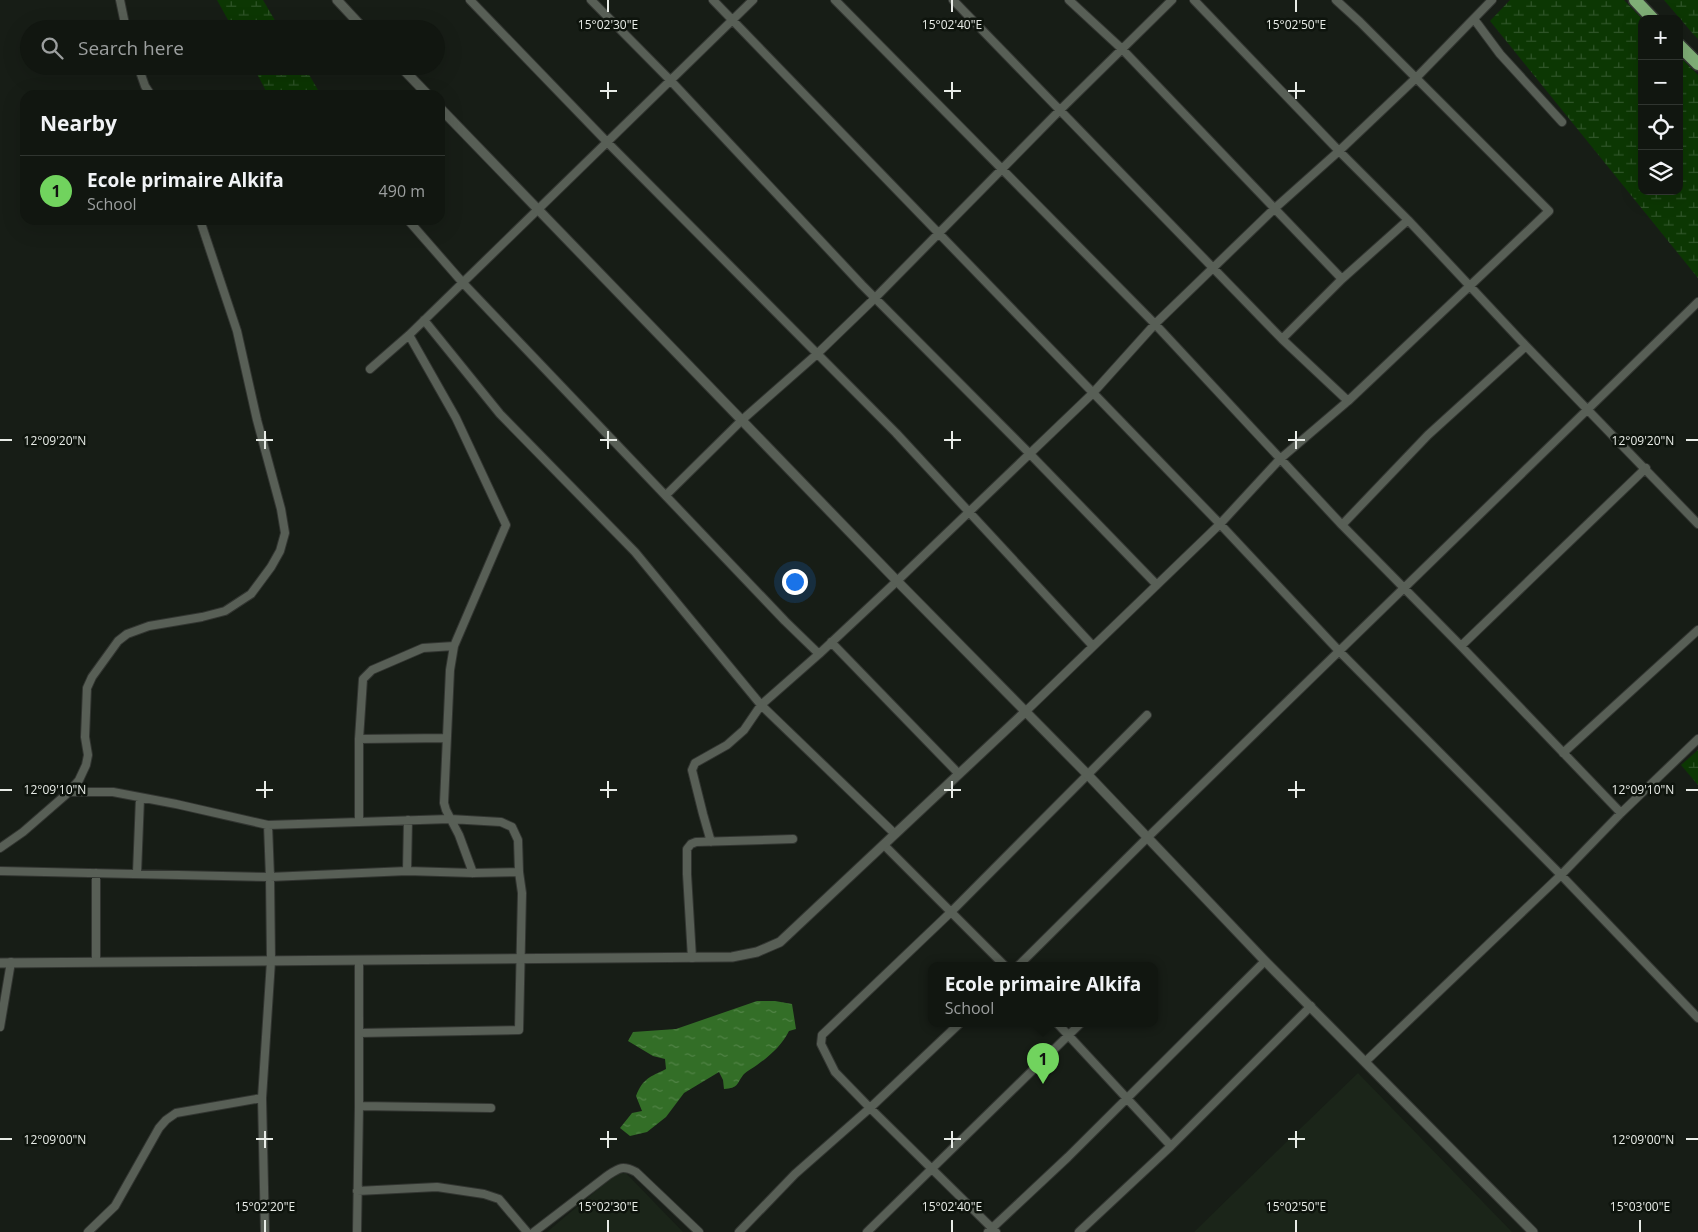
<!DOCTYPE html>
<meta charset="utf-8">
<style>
body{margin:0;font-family:"Open Sans",sans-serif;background:#1e231e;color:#f1f3f6}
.controls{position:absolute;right:15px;top:15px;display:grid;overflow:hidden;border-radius:10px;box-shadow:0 5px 20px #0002}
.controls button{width:45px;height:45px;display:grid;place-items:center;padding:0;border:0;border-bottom:1px solid #303530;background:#111610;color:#f1f3f6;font:25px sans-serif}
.you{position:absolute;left:794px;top:581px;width:18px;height:18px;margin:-12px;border:4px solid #fff;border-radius:50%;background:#1a73e8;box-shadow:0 0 0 8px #1a73e833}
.badge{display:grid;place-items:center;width:32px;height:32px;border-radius:50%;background:#71d35e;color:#111;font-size:16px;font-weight:700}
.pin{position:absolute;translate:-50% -41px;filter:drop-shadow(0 1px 2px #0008)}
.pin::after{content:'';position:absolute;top:26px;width:18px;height:15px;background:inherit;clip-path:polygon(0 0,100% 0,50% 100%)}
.popup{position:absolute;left:928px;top:962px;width:230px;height:65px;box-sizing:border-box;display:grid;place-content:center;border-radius:10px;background:#111610;filter:drop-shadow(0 1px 4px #0005);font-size:16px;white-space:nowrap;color:#9c9f9f}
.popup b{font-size:19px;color:#f1f3f6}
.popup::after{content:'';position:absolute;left:50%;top:100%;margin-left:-10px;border:10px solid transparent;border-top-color:#111610}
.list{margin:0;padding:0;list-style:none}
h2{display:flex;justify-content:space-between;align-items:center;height:65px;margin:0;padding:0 20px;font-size:21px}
h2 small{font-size:16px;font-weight:400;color:#9c9f9f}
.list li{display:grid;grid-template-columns:32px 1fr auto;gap:15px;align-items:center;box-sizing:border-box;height:70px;padding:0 20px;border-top:1px solid #303530}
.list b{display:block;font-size:19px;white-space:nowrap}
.list p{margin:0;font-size:16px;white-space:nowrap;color:#9c9f9f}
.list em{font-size:16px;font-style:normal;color:#9c9f9f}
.icon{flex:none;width:28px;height:28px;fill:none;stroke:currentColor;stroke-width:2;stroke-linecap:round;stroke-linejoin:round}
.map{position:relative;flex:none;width:1698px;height:1232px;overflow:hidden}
.search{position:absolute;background:#111610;box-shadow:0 5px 20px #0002;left:20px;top:20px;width:425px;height:55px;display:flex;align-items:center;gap:12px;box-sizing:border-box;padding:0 18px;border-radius:28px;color:#9c9f9f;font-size:19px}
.panel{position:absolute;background:#111610;box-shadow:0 5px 20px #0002;left:20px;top:90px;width:425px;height:135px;border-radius:15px}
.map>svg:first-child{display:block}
.built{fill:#1b2519}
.wetland{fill:url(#wetland-marsh)}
.water{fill:url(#water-ripples)}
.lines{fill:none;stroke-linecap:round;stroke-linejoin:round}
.minor-casing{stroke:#323531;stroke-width:10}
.tertiary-casing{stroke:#323531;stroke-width:11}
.trunk-casing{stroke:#323531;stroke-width:15}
.minor{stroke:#585f56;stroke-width:8}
.tertiary{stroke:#585f56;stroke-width:9}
.trunk{stroke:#7fae76;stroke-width:12}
.ticks{fill:none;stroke:#e8ece7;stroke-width:2}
.ticks-label{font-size:12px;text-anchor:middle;fill:#e8ece7;stroke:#0e140d;stroke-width:5;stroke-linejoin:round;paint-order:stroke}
</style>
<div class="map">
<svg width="1698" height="1232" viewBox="0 0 1698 1232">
<defs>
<pattern id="wetland-marsh" width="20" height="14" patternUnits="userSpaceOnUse" patternTransform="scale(1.25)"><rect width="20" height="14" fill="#0c3703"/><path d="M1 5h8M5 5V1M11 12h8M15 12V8" fill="none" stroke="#2f5428"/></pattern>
<pattern id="water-ripples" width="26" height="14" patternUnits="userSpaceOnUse" patternTransform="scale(1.25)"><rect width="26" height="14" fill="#336e27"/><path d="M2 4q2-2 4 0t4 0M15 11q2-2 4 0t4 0" fill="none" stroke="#518346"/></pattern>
</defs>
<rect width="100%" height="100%" fill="#171d16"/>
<path class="built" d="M1358,1073l154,159h-318l81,-79z
M622,1169l61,63h-136z"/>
<path class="wetland" d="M217,0h46l17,29h-47z
M1510,0h114l18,19v172h37v-135l19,19v203l-208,-257z
M1664,0h34v39l-4,-4z
M253,66h51l17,29h-53z
M1698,750v35l-17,-20z"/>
<path class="water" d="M757,1001h18l17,3 4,25 -7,2c-7,14 -19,25 -32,34 -4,3 -10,6 -13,9 -8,10 -5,14 -20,15l-1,-9 -4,-8 -35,21 -18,24 -19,15 -17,4 -10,-8 12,-15 10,-2 -6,-15c7,-18 14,-19 30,-27l-1,-10 -12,-3 -25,-15 5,-9 43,-3z"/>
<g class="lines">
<g class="minor-casing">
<path id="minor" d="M120,0l6,29
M470,0l138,143 288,290 196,212
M591,0l80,81 191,204 167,168 128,132
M713,0l507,524 119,127 222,224 137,143
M835,0l320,324 187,201 119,121 160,167
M953,0l329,339 66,62
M1069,0l53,49 220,230
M1194,0l145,151 69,69 118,126 172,178
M1474,19l26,35 62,68
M138,66l7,20 6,9
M408,220l55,63 322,338 34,33
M424,320l76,94 135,138 126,153 134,129
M409,335l47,83 50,107 -52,121 -4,24 -6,133 2,7 13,25 14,38
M1282,339l60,-60 66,-59
M370,369l39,-34 344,-335
M666,495l76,-75 75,-66 58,-56 185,-188 112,-110
M1342,525l86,-90 98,-89
M831,642l128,132
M1461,646l185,-178
M1025,712l195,-188 60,-65 68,-58 201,-190 -189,-189 -24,-22
M359,739l4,-60 9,-9 51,-22 31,-2
M1563,753l135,-123
M69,792h44l63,12 92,21 182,-6 51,3 11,5 6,13 1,32
M359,822v-83l88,-1
M268,825l2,52 137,-6 66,2 46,-1 3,21 -3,137 -160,3
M711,842l-8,-28 -11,-44 3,-7 32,-18 17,-15 17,-25 58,-51 78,-73 195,-187 63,-70 119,-115 65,-58 77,-73 76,-78
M884,845l120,120
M0,848l23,-16 46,-40 10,-12 7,-15 2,-10 -3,-18 2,-49 5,-11 26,-36 9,-7 22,-8 53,-9 23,-6 26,-17 20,-27 9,-16 5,-18 -4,-24 -24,-89 -20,-89 -37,-111
M0,871l270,6 1,84 -9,137 3,134
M407,871l1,-51
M96,873v89
M137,873l3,-75
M692,958l-5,-84v-25l4,-5 5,-2 97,-3
M1019,965l128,-127 551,-536
M1057,1023l114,123
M0,1027l11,-65
M1365,1062l196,-187 60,-62 77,-74
M359,1106l132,2
M357,1191l80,-4 47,7 15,5 28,33
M88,1232l27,-26 44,-78 7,-8 10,-7 86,-15
M357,1232l2,-126v-146
M534,1232l73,-56c12,-8 15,-11 29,-4l63,60
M739,1232l56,-58 75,-66 90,-85
M867,1232l214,-209
M988,1232l80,-75 197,-196
M996,1232l-126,-124 -35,-36 -14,-28 1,-9 129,-123 196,-197
M1079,1232l92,-86 140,-140"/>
</g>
<g class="tertiary-casing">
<path id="tertiary" d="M337,0l27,29
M400,66l28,29
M440,108l457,473 191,194 177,186 268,271
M0,963l732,-6 25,-5 23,-10 245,-230"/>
</g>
<g class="trunk-casing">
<path id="trunk" d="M1635,0l18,19
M1679,45l19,19"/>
</g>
<use href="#minor" class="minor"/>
<use href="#tertiary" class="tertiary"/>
<use href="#trunk" class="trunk"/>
</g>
<path class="ticks" d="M608,0v12M952,0v12M1296,0v12M608,82v17M952,82v17M1296,82v17M600,91h17M944,91h17M1288,91h17M265,431v18M608,431v18M952,431v18M1296,431v18M0,440h12M256,440h17M600,440h17M944,440h17M1288,440h17M1686,440h12M265,781v17M608,781v17M952,781v17M1296,781v17M0,790h12M256,790h17M600,790h17M944,790h17M1288,790h17M1686,790h12M265,1131v17M608,1131v17M952,1131v17M1296,1131v17M0,1139h12M256,1139h17M600,1139h17M944,1139h17M1288,1139h17M1686,1139h12M265,1220v12M608,1220v12M952,1220v12M1296,1220v12M1640,1220v12"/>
<g class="ticks-label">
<text x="608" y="29">15°02'30"E</text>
<text x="952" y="29">15°02'40"E</text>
<text x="1296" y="29">15°02'50"E</text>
<text x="55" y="445">12°09'20"N</text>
<text x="1643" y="445">12°09'20"N</text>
<text x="55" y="794">12°09'10"N</text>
<text x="1643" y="794">12°09'10"N</text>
<text x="55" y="1144">12°09'00"N</text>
<text x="1643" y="1144">12°09'00"N</text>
<text x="265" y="1211">15°02'20"E</text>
<text x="608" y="1211">15°02'30"E</text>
<text x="952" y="1211">15°02'40"E</text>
<text x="1296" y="1211">15°02'50"E</text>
<text x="1640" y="1211">15°03'00"E</text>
</g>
</svg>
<div class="controls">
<button>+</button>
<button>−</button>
<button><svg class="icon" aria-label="locate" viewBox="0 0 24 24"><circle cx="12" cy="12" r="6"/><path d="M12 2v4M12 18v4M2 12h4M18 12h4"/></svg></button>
<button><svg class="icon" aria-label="layers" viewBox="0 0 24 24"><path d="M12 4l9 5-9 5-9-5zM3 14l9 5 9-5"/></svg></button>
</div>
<div class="you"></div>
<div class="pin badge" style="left:1043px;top:1084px">1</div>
<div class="popup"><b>Ecole primaire Alkifa</b>School</div>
<div class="search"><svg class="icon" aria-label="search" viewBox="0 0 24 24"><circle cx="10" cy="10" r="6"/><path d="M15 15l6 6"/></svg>Search here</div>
<section class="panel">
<h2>Nearby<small></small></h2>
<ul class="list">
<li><span class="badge">1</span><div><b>Ecole primaire Alkifa</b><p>School</p></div><em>490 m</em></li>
</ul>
</section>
</div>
